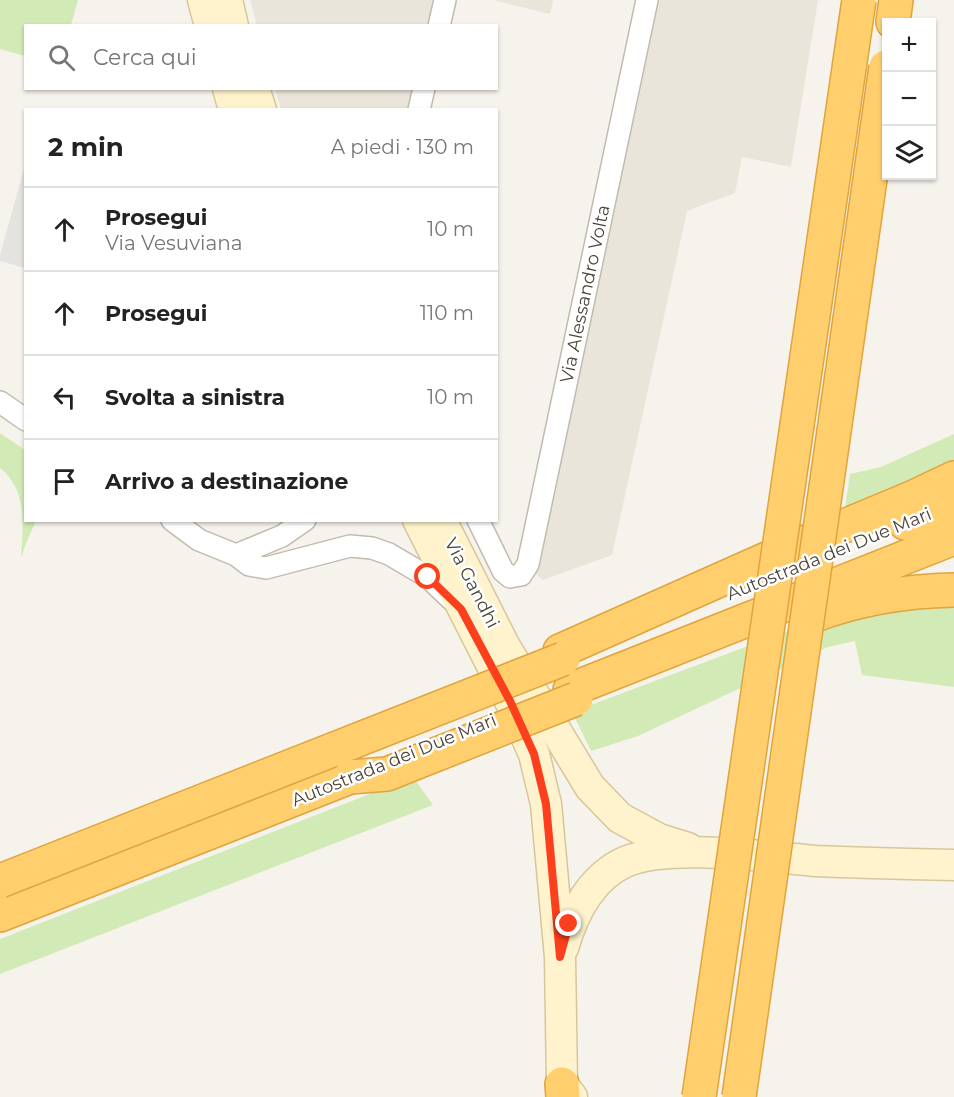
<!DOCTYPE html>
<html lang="it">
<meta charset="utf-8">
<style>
body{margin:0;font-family:Montserrat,sans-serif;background:#f2f2f2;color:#222}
.controls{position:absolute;right:18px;top:18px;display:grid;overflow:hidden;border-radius:0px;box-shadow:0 2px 4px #0004}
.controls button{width:54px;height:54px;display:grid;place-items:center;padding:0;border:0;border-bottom:2px solid #e0e0e0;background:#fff;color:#222;font:30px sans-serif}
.stop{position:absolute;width:18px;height:18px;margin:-14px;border:4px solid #fc3f1d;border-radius:50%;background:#fff}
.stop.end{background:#fc3f1d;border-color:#fff;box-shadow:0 2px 6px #0008}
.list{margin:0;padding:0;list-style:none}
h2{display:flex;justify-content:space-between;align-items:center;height:78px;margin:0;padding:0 24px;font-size:26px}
h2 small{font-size:20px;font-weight:400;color:#767676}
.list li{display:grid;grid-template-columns:39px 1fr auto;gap:18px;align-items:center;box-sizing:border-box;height:84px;padding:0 24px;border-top:2px solid #e0e0e0}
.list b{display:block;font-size:22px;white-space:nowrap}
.list p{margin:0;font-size:20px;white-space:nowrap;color:#767676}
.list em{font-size:20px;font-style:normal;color:#767676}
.icon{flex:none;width:33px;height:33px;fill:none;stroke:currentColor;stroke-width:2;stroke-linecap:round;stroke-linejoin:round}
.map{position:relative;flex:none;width:954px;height:1097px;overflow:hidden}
.search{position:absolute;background:#fff;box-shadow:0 2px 4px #0004;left:24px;top:24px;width:474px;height:66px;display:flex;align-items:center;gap:15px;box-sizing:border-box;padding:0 21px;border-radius:0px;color:#767676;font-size:22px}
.panel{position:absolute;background:#fff;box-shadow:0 2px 4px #0004;left:24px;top:108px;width:474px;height:414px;border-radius:0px}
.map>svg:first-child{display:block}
.residential{fill:#eae5da}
.green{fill:#d2eab5}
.parking{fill:#e5e3e0}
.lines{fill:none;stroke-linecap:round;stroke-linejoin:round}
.street-casing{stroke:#c2bbae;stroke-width:24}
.secondary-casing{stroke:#d6c79b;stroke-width:33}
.highway-casing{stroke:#e0a43c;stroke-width:36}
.street{stroke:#fff;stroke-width:21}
.secondary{stroke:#fff3cd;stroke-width:30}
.highway{stroke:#ffcf6e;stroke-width:33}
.highway-bridge-casing{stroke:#e0a43c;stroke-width:36;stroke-linecap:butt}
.highway-bridge{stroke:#ffcf6e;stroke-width:33}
.route{stroke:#fc3f1d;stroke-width:8}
.labels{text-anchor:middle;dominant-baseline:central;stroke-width:5;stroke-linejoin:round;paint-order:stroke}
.street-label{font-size:18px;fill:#4b4439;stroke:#fff}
</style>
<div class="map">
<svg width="954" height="1097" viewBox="0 0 954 1097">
<rect width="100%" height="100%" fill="#f6f3ec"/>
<path class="residential" d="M250,0h184l-6,25 -171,1z
M493,0h60l-3,14z
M642,0h176l-27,167 -49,-10 -7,36 -48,18 -75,344 -69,25 -25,-21z
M275,89h139l-4,21 -129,-1z"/>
<path class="green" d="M0,0h78l-7,25 -45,1 -1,30 -25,-7z
M0,433l25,17 1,70 10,1 -10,22 -5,15c2,-31 7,-68 -21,-90z
M954,434v29l-110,52 6,-41 31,-7z
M954,595v92l-92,-12 -7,-34 -27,6 -190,89 -47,15 -19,-39 269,-101z
M413,777l20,28 -433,169v-35z"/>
<path class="parking" d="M25,165l1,103h-1l-25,-7v-6z"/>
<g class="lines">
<g class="street-casing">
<path id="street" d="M439,26l6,-26
M419,110l5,-22
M0,402l26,18
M172,520l27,20 37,15 13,10 17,3 84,-22 22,2 17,6 39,23 23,22
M478,520l25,51 7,6 11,-2 7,-11 119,-564
M236,555l46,-19 23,-16"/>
</g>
<g class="secondary-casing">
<path id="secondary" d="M203,0l7,26
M227,0l6,26
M228,88l6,22
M254,88l7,22
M418,520l92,181 24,53 12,50 14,153 2,127 10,13
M441,520l63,125 86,142 30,31 39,21 29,9
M563,948c10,-35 27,-70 62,-86 44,-19 141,-5 191,-1 46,2 92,3 138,4"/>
</g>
<g class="highway-casing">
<path id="highway" d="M893,22l3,-22
M905,523l49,-19
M815,615c45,-17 91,-24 139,-25
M560,651l227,-101 127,-53 40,-19
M570,690l384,-152
M0,915l350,-138
M562,1084l1,13"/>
</g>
<use href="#street" class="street"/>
<use href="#secondary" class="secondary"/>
<use href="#highway" class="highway"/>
<g class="highway-bridge-casing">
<path id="highway-bridge" d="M350,777l37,-3 189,-75
M0,881l563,-222
M699,1097l160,-1097
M739,1097l147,-1030"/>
</g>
<use href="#highway-bridge" class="highway-bridge"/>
</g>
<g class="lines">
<path class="route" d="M428,577l33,32 49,92 24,53 12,50 14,153 9,-33"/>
</g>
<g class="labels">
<g class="street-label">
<text transform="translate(585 294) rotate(-78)">Via Alessandro Volta</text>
<text transform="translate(829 554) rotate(-22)">Autostrada dei Due Mari</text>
<text transform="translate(472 583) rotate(63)">Via Gandhi</text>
<text transform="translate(394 760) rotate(-22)">Autostrada dei Due Mari</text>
</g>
</g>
</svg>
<div class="controls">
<button>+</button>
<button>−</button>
<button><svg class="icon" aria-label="layers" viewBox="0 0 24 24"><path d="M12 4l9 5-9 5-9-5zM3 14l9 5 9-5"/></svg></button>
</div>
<div class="stop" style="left:428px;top:577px"></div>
<div class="stop end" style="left:569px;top:924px"></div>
<div class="search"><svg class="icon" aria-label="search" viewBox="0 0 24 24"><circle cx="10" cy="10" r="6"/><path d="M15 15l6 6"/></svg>Cerca qui</div>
<section class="panel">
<h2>2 min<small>A piedi · 130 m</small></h2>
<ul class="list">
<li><svg class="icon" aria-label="ahead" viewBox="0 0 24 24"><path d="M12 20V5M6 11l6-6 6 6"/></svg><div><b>Prosegui</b><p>Via Vesuviana</p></div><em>10 m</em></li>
<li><svg class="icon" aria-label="ahead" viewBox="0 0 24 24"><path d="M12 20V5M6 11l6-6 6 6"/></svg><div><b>Prosegui</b></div><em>110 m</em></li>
<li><svg class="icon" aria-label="left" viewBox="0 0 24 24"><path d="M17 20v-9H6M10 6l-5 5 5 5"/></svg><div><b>Svolta a sinistra</b></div><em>10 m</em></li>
<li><svg class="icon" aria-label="arrive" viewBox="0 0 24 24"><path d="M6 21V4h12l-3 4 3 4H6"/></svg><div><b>Arrivo a destinazione</b></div></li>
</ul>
</section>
</div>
